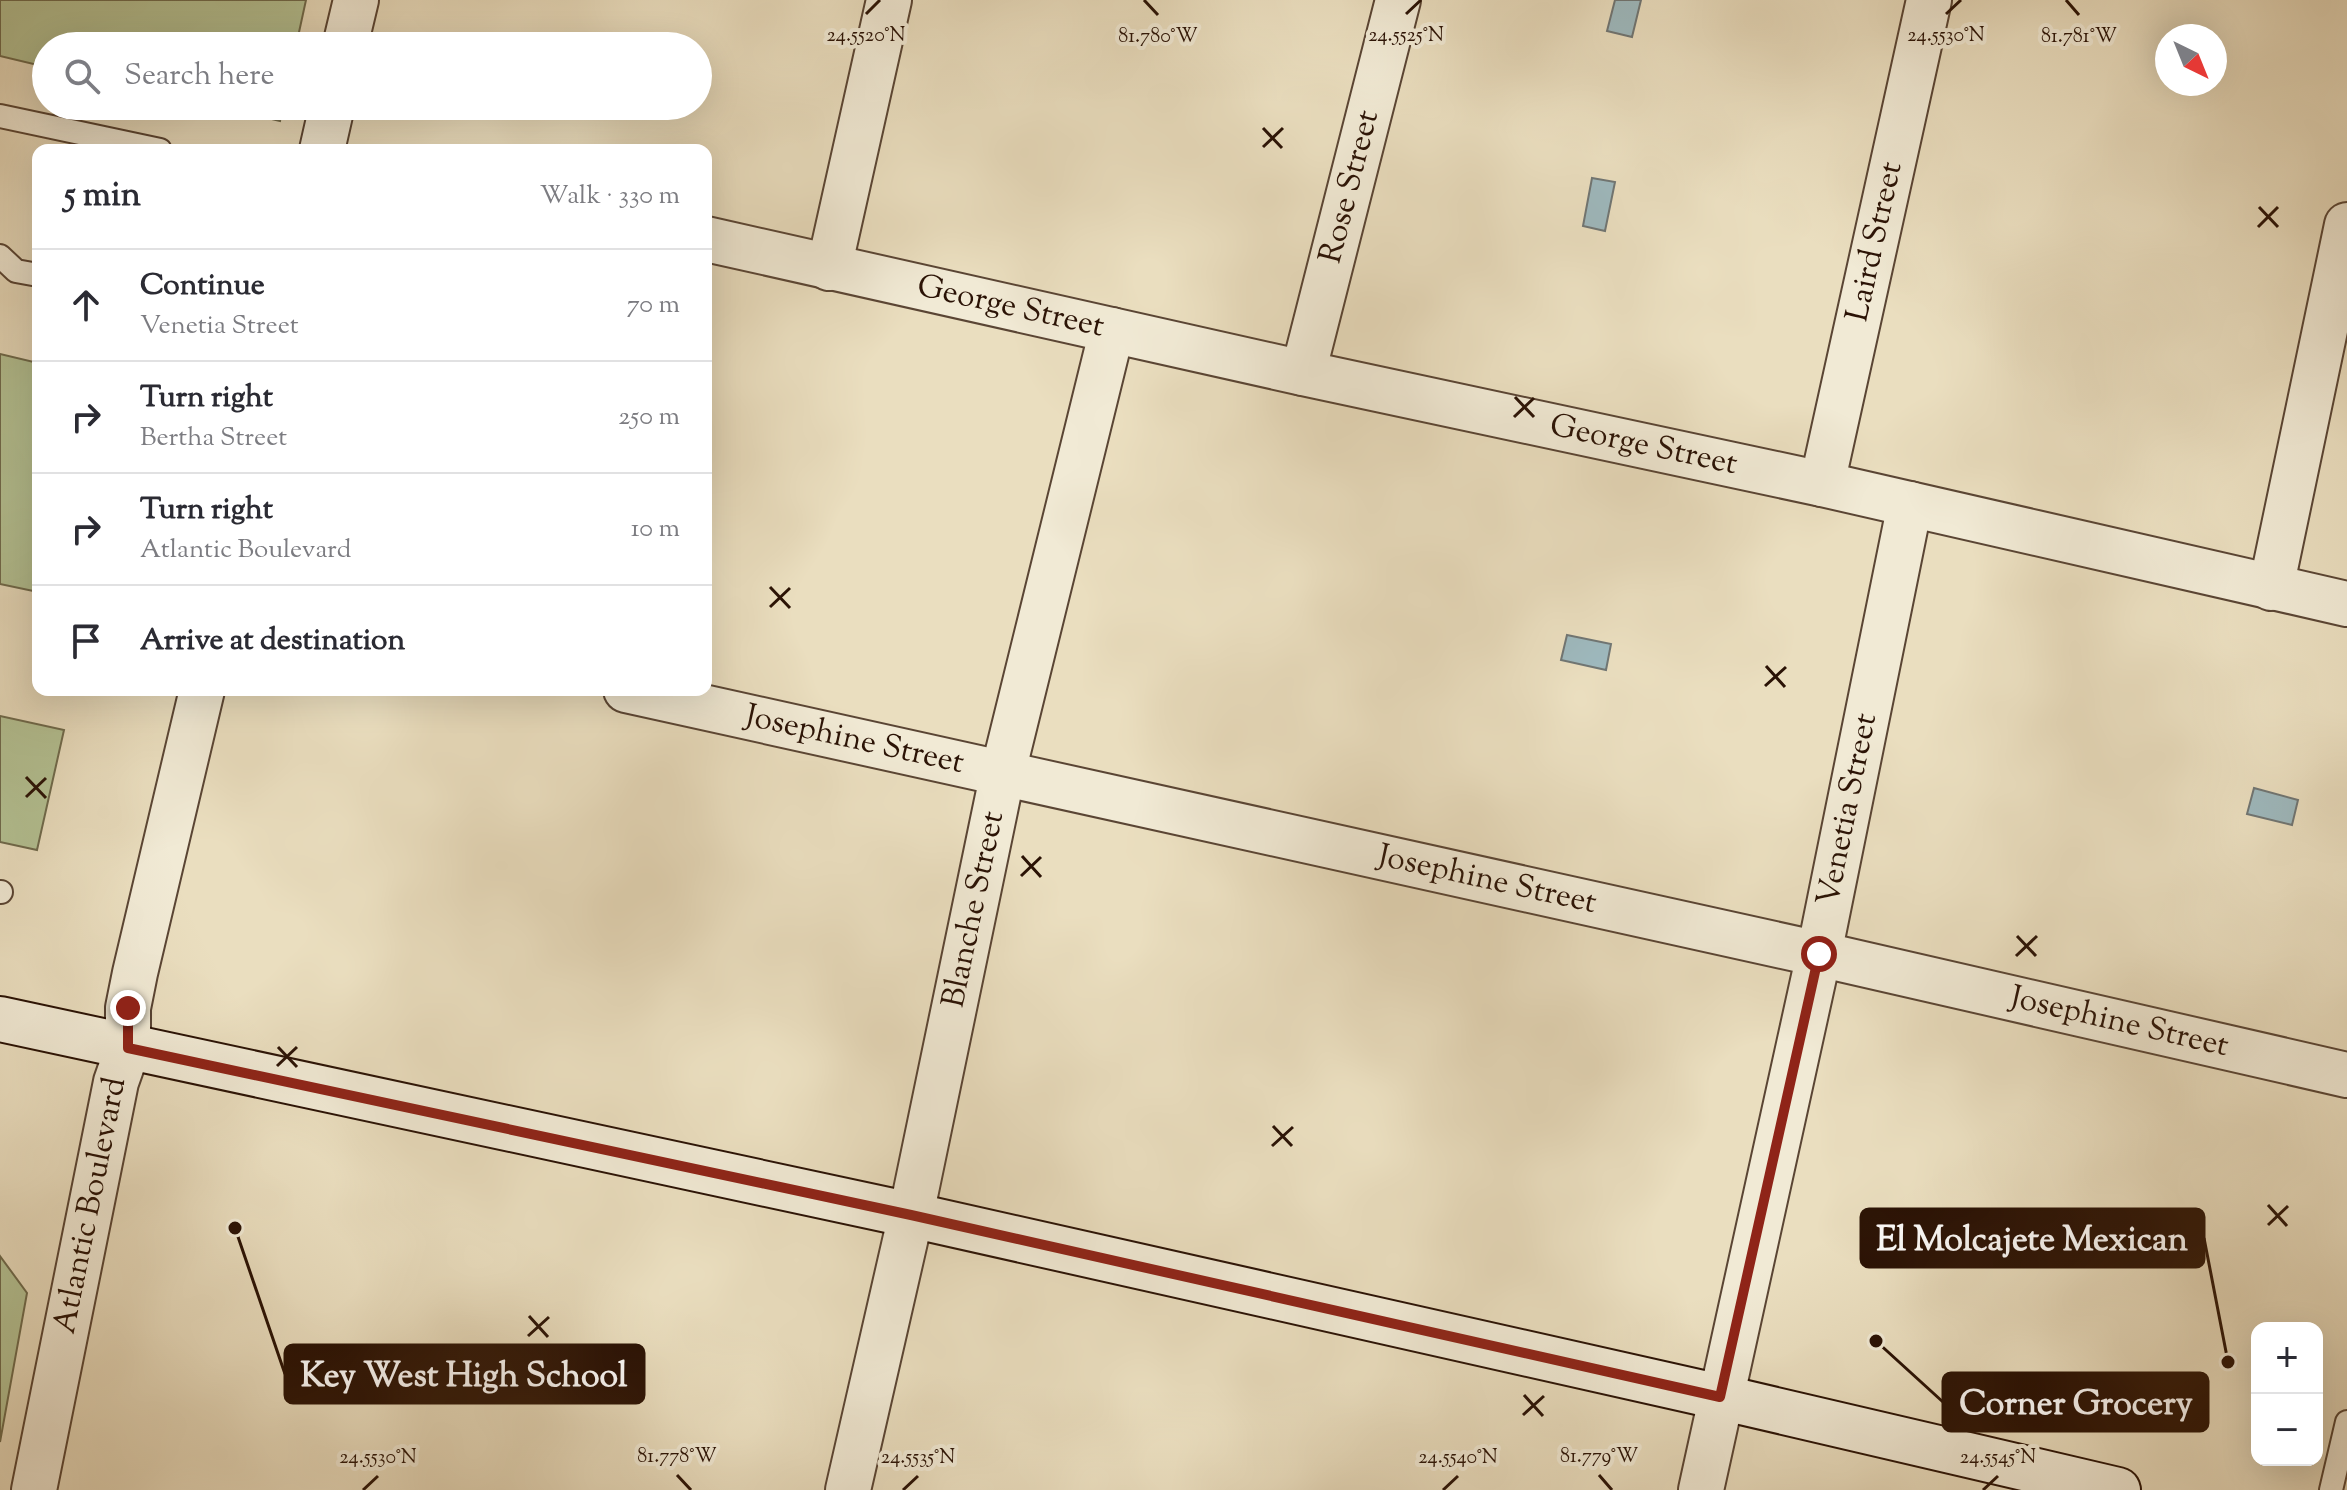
<!DOCTYPE html>
<meta charset="utf-8">
<style>
body{margin:0;font-family:"Sorts Mill Goudy",serif;background:#f2f2f3;color:#2b2b33}
.controls{position:absolute;right:24px;bottom:24px;display:grid;overflow:hidden;border-radius:16px;box-shadow:0 8px 32px #0002}
.controls button{width:72px;height:72px;display:grid;place-items:center;padding:0;border:0;border-bottom:2px solid #e1e1e2;background:#fff;color:#2b2b33;font:40px sans-serif}
.compass{position:absolute;left:2155px;top:24px;width:72px;height:72px;border-radius:50%;background:#fff;box-shadow:0 8px 32px #0002;rotate:137deg}
.stop{position:absolute;width:24px;height:24px;margin:-18px;border:6px solid #8f2418;border-radius:50%;background:#fff}
.stop.end{background:#8f2418;border-color:#fff;box-shadow:0 2px 8px #0008}
.list{margin:0;padding:0;list-style:none}
h2{display:flex;justify-content:space-between;align-items:center;height:104px;margin:0;padding:0 32px;font-size:34px}
h2 small{font-size:26px;font-weight:400;color:#7c7c81}
.list li{display:grid;grid-template-columns:52px 1fr auto;gap:24px;align-items:center;box-sizing:border-box;height:112px;padding:0 32px;border-top:2px solid #e1e1e2}
.list b{display:block;font-size:30px;white-space:nowrap}
.list p{margin:0;font-size:26px;white-space:nowrap;color:#7c7c81}
.list em{font-size:26px;font-style:normal;color:#7c7c81}
.icon{flex:none;width:44px;height:44px;fill:none;stroke:currentColor;stroke-width:2;stroke-linecap:round;stroke-linejoin:round}
.map{position:relative;flex:none;width:2347px;height:1490px;overflow:hidden}
.search{position:absolute;background:#fff;box-shadow:0 8px 32px #0002;left:32px;top:32px;width:680px;height:88px;display:flex;align-items:center;gap:20px;box-sizing:border-box;padding:0 28px;border-radius:44px;color:#7c7c81;font-size:30px}
.panel{position:absolute;background:#fff;box-shadow:0 8px 32px #0002;left:32px;top:144px;width:680px;height:552px;border-radius:16px}
.map>svg:first-child{display:block}
.green{fill:#b4c294;stroke:#6f6a4c;stroke-width:2}
.water{fill:#9eb9be;stroke:#707674;stroke-width:2}
.lines{fill:none;stroke-linecap:round;stroke-linejoin:round}
.service-casing{stroke:#5a4534;stroke-width:26}
.minor-casing{stroke:#5a4534;stroke-width:48}
.tertiary-casing{stroke:#5a4534;stroke-width:48}
.secondary-casing{stroke:#2a1205;stroke-width:48}
.service{stroke:#f1ead5;stroke-width:22}
.minor{stroke:#f1ead5;stroke-width:44}
.tertiary{stroke:#f1ead5;stroke-width:44}
.secondary{stroke:#f1ead5;stroke-width:44}
.route{stroke:#8f2418;stroke-width:10}
.ticks{fill:none;stroke:#2a1205;stroke-width:3}
.labels{text-anchor:middle;dominant-baseline:central;stroke-width:8;stroke-linejoin:round;paint-order:stroke}
.street-label{font-size:32px;fill:#2a1205;stroke:#f1ead5}
.ticks-label{font-size:20px;text-anchor:middle;fill:#2a1205;stroke:#f1ead5;stroke-width:8;stroke-linejoin:round;paint-order:stroke}
.leader{fill:none;stroke:#2a1205;stroke-width:3}
.callout-dot{fill:#2a1205;stroke:#f1ead5;stroke-width:3}
.callout{fill:#2a1205;stroke:#2a1205;stroke-width:3}
.callout-label{font-size:34px;text-anchor:middle;font-weight:bold;fill:#fff}
</style>
<div class="map">
<svg width="2347" height="1490" viewBox="0 0 2347 1490">
<rect width="100%" height="100%" fill="#eadebf"/>
<filter id="stains"><feTurbulence type="fractalNoise" baseFrequency=".0025" numOctaves="4"/><feColorMatrix values="0 0 0 0 .2 0 0 0 0 .09 0 0 0 0 .02 0 0 0 .5 -.17"/></filter>
<radialGradient id="worn" r=".72"><stop offset=".6" stop-color="#630" stop-opacity="0"/><stop offset="1" stop-color="#630" stop-opacity=".3"/></radialGradient>
<path class="green" d="M0,0h306l-10,46h-250v21l-46,-11z
M217,106h66l-3,15z
M0,354l38,9v229l-38,-8z
M0,716l64,14 -27,120 -37,-8z
M0,1256l27,37 -27,149z"/>
<path class="water" d="M1615,0h26l-9,37 -25,-6z
M1592,178l23,4 -10,49 -22,-5z
M1567,635l44,9 -5,26 -45,-10z
M2254,788l44,12 -6,25 -45,-11z"/>
<g class="lines">
<g class="service-casing">
<path id="service" d="M0,116l160,34
M0,256l16,15 22,4
M0,892h1
M2331,1490l16,-68"/>
</g>
<g class="minor-casing">
<g id="minor">
<path id="s1" d="M706,239l597,134 519,111 525,120"/>
<path d="M829,268l60,-268"/>
<path id="s2" d="M1303,373l95,-373"/>
<path id="s3" d="M1822,484l107,-484"/>
<path d="M2271,588l76,-363"/>
<path id="s4" d="M626,690l1193,264 528,121"/>
<path id="s5" d="M34,1490l82,-408 12,-34"/>
<path id="s6" d="M848,1490l63,-275 92,-443 109,-442"/>
<path id="s7" d="M1701,1490l118,-536 91,-450"/>
</g>
</g>
<g class="tertiary-casing">
<path id="tertiary" d="M345,46l11,-46
M322,150l10,-44
M128,1048v-40l7,-35 67,-283"/>
</g>
<g class="secondary-casing">
<path id="secondary" d="M0,1019l911,196 809,182 398,93"/>
</g>
<use href="#service" class="service"/>
<use href="#minor" class="minor"/>
<use href="#tertiary" class="tertiary"/>
<use href="#secondary" class="secondary"/>
</g>
<g class="lines">
<path class="route" d="M128,1008v40l783,167 809,182 99,-443"/>
</g>
<path class="ticks" d="M1144,0l14,15M2066,0l13,15M866,14l14,-14M1406,14l15,-14M1946,14l15,-14M1263,128l19,20M1263,147l20,-19M2259,207l19,20M2258,227l20,-20M1515,397l19,20M1514,417l20,-19M770,587l20,21M770,607l20,-19M1766,666l19,21M1765,686l21,-19M26,777l20,21M26,797l20,-19M1022,856l19,21M1021,876l20,-19M2017,936l19,20M2016,956l21,-20M278,1047l19,20M277,1066l20,-19M1273,1126l19,20M1272,1146l21,-19M2268,1205l19,21M2268,1225l20,-19M529,1316l19,21M528,1336l21,-19M1524,1395l19,21M1523,1415l21,-19M677,1475l14,15M1599,1475l13,15M363,1490l15,-14M903,1490l15,-14M1443,1490l15,-14M1983,1490l15,-14"/>
<g class="labels">
<g class="street-label">
<text stroke="none"><textPath href="#s2" startOffset="192">Rose Street</textPath></text>
<text stroke="none"><textPath href="#s3" startOffset="248">Laird Street</textPath></text>
<text stroke="none"><textPath href="#s1" startOffset="312">George Street</textPath></text>
<text stroke="none"><textPath href="#s1" startOffset="960">George Street</textPath></text>
<text stroke="none"><textPath href="#s4" startOffset="234">Josephine Street</textPath></text>
<text stroke="none"><textPath href="#s7" startOffset="696">Venetia Street</textPath></text>
<text stroke="none"><textPath href="#s4" startOffset="882">Josephine Street</textPath></text>
<text stroke="none"><textPath href="#s6" startOffset="594">Blanche Street</textPath></text>
<text stroke="none"><textPath href="#s4" startOffset="1530">Josephine Street</textPath></text>
<text stroke="none"><textPath href="#s5" startOffset="290">Atlantic Boulevard</textPath></text>
</g>
</g>
<g class="ticks-label">
<text x="866" y="41">24.5520°N</text>
<text x="1406" y="41">24.5525°N</text>
<text x="1946" y="41">24.5530°N</text>
<text x="1158" y="42">81.780°W</text>
<text x="2079" y="42">81.781°W</text>
<text x="677" y="1462">81.778°W</text>
<text x="1599" y="1462">81.779°W</text>
<text x="378" y="1463">24.5530°N</text>
<text x="918" y="1463">24.5535°N</text>
<text x="1458" y="1463">24.5540°N</text>
<text x="1998" y="1463">24.5545°N</text>
</g>
<path class="leader" d="M2228 1362L2204 1238M235 1228L285 1374M1876 1341L1943 1402"/>
<g class="callout-dot">
<circle cx="2228" cy="1362" r="8"/>
<circle cx="235" cy="1228" r="8"/>
<circle cx="1876" cy="1341" r="8"/>
</g>
<g class="callout">
<rect x="1861" y="1209" width="343" height="58" rx="8"/>
<rect x="285" y="1345" width="359" height="58" rx="8"/>
<rect x="1943" y="1373" width="265" height="58" rx="8"/>
</g>
<g class="callout-label">
<text x="2032" y="1250">El Molcajete Mexican</text>
<text x="464" y="1386">Key West High School</text>
<text x="2076" y="1414">Corner Grocery</text>
</g>
<rect width="100%" height="100%" filter="url(#stains)"/>
<rect width="100%" height="100%" fill="url(#worn)"/>
</svg>
<div class="controls">
<button>+</button>
<button>−</button>
</div>
<svg class="compass" viewBox="-18 -18 36 36"><path d="M0-13l5 13h-10z" fill="#e53935"/><path d="M0 13l5-13h-10z" fill="#7c7c81"/></svg>
<div class="stop" style="left:1819px;top:954px"></div>
<div class="stop end" style="left:128px;top:1008px"></div>
<div class="search"><svg class="icon" aria-label="search" viewBox="0 0 24 24"><circle cx="10" cy="10" r="6"/><path d="M15 15l6 6"/></svg>Search here</div>
<section class="panel">
<h2>5 min<small>Walk · 330 m</small></h2>
<ul class="list">
<li><svg class="icon" aria-label="ahead" viewBox="0 0 24 24"><path d="M12 20V5M6 11l6-6 6 6"/></svg><div><b>Continue</b><p>Venetia Street</p></div><em>70 m</em></li>
<li><svg class="icon" aria-label="right" viewBox="0 0 24 24"><path d="M7 20v-9h11M14 6l5 5-5 5"/></svg><div><b>Turn right</b><p>Bertha Street</p></div><em>250 m</em></li>
<li><svg class="icon" aria-label="right" viewBox="0 0 24 24"><path d="M7 20v-9h11M14 6l5 5-5 5"/></svg><div><b>Turn right</b><p>Atlantic Boulevard</p></div><em>10 m</em></li>
<li><svg class="icon" aria-label="arrive" viewBox="0 0 24 24"><path d="M6 21V4h12l-3 4 3 4H6"/></svg><div><b>Arrive at destination</b></div></li>
</ul>
</section>
</div>
